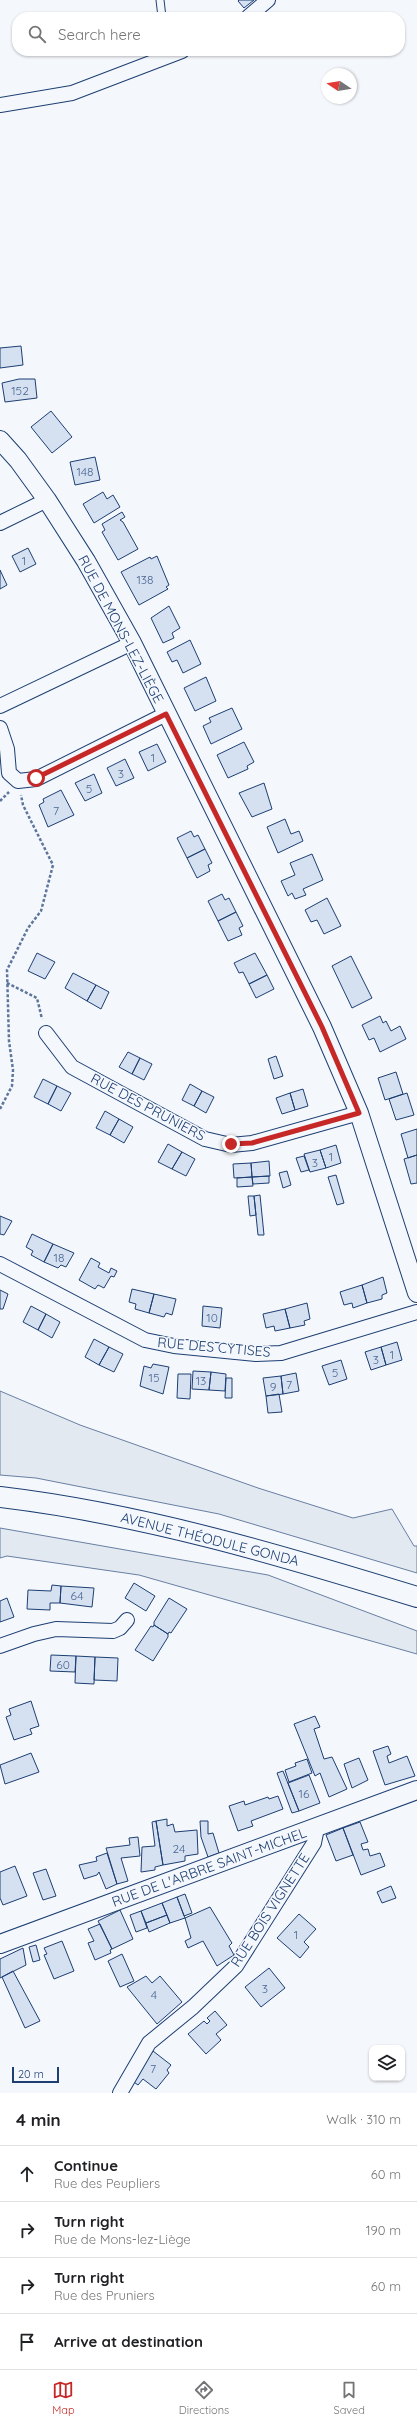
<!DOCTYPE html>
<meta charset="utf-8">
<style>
body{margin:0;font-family:Quicksand,sans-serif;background:#f2f2f2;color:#202124}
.controls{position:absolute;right:12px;bottom:12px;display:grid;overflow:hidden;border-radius:8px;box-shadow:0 1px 3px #0004}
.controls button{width:36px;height:36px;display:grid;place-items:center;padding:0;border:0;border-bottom:1px solid #e0e0e0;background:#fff;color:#202124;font:20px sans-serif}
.compass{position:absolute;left:321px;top:68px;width:36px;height:36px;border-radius:50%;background:#fff;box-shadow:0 1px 3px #0004;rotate:282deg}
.scale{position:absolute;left:12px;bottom:10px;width:47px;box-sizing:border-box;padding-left:4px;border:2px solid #1d3f73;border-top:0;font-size:11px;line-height:14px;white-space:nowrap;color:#1d3f73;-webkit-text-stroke:3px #f4f7fb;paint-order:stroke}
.stop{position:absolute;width:12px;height:12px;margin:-9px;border:3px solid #c62828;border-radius:50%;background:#fff}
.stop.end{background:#c62828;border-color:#fff;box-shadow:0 1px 4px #0008}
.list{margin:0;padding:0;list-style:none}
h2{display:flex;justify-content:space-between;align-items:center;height:52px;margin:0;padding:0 16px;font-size:17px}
h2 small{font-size:13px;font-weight:400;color:#757577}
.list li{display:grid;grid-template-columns:26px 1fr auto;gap:12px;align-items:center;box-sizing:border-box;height:56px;padding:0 16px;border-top:1px solid #e0e0e0}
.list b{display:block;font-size:15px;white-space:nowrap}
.list p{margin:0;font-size:13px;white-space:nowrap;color:#757577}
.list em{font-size:13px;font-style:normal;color:#757577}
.icon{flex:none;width:22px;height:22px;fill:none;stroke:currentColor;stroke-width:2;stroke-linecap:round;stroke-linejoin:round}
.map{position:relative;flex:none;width:417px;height:2093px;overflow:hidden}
.search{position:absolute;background:#fff;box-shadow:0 1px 3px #0004;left:12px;right:12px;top:12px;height:44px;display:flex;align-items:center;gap:10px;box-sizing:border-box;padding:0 14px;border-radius:16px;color:#757577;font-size:15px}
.sheet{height:276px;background:#fff}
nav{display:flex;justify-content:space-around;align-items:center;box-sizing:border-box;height:56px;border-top:1px solid #e0e0e0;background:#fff;font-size:11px;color:#757577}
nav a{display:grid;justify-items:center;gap:2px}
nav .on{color:#c62828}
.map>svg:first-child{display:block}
.green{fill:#e3e9f0;stroke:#687fa3}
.building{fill:#d5e0f0;stroke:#1d3f73}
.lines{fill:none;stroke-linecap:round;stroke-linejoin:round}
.service-casing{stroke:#1d3f73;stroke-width:9}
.minor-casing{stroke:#1d3f73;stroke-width:16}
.tertiary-casing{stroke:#1d3f73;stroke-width:20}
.secondary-casing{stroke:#1d3f73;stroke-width:22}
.path{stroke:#5e769c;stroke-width:2.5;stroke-dasharray:3 2;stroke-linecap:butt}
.service{stroke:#f4f7fb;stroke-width:7}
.minor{stroke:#f4f7fb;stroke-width:14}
.tertiary{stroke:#f4f7fb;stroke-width:18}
.secondary{stroke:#f4f7fb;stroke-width:20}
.route{stroke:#c62828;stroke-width:5}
.labels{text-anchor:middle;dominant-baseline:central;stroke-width:3;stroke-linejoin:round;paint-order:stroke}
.number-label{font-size:12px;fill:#4b6792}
.street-label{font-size:14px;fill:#1d3f73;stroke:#f4f7fb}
</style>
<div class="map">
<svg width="417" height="2093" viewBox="0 0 417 2093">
<rect width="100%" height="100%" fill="#f4f7fb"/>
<path class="green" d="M0,1391l80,34 178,63 95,30 39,-9 22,37h3v27l-198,-59 -183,-36 -36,-3z
M0,1528l268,47 149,56v23l-278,-79 -132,-19 -7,2z"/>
<path class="building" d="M239,0h15l-10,8 -6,-7z
M21,346l2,19 -23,3v-20z
M19,379h16l2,19 -32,4 -3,-19z
M51,411l21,26 -20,16 -21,-26z
M95,457l5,23 -25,5 -5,-23z
M103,492l4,7 6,-4 7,12 -26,16 -11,-19z
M122,512l3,5 -5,3 3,2 15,27 -20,11 -16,-28 3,-2 -3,-6z
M28,548l8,16 -16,8 -8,-16z
M157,556l12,29 -3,2 2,2 -29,16 -18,-33 29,-15 1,2z
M0,570l7,15 -7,4z
M169,606l11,22 -8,5 2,5 -11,5 -12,-25z
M190,640l11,24 -18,9 -6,-13 -5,2 -5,-10z
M206,677l10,24 -21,10 -11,-23z
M232,708l10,21 -31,15 -8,-18 8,-4 -2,-4z
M244,742l10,20 -7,4 1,3 -20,9 -11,-23z
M157,744l9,18 -18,9 -9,-19z
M125,759l9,19 -18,8 -9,-18z
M94,774l8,19 -17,8 -10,-18z
M264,783l8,26 -20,8 -13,-24z
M61,790l13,25 -26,12 -9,-22 5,-3 -1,-3z
M285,819l6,15 8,-3 4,10 -25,12 -11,-26z
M191,831l3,6 4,-2 7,14 -18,9 -10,-20z
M205,849l7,14 -4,2 2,6 -13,7 -10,-20z
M312,854l11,26 -20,9 3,6 -11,4 -3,-6 -4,3 -7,-15 14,-6 -5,-12z
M222,894l3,6 4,-2 7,14 -18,9 -10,-20z
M327,898l14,28 -17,8 -7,-14 -6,2 -6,-12z
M236,912l7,14 -4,2 3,7 -14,6 -10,-20z
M37,953l18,9 -10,17 -17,-8z
M255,953l12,22 -18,9 -6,-12 -4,1 -5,-10z
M351,956l21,42 -20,10 -20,-42z
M73,973l23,12 -9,16 -22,-13z
M267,975l7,14 -18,9 -7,-14z
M96,985l13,7 -8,17 -14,-8z
M380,1016l3,7 3,-2 5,10 9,-5 6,13 -26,13 -6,-14 -5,2 -7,-15z
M128,1052l12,6 -8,16 -13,-7z
M276,1056l7,20 -9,3 -6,-20z
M140,1058l12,6 -8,16 -12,-6z
M396,1072l7,22 -18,6 -7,-22z
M43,1079l14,7 -9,18 -14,-7z
M190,1084l12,7 -8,15 -12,-6z
M57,1086l14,7 -10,18 -13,-7z
M303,1089l5,17 -13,4 -5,-17z
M202,1091l12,6 -8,16 -12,-7z
M290,1093l5,17 -13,4 -6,-16z
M407,1093l7,22 -18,5 -7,-21z
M105,1111l14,8 -9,16 -14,-7z
M119,1119l14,8 -9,16 -14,-8z
M417,1129v26l-9,3 -7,-24z
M168,1144l14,8 -10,17 -14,-7z
M336,1145l5,18 -15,5 -6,-18z
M320,1150l6,18 -16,4 -6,-18z
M182,1152l13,7 -9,17 -14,-7z
M417,1155v28l-6,1 -7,-25z
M304,1156l5,14 -8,2 -5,-14z
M269,1161l1,15 -18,1 -1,-14z
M251,1163l1,14 -18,1 -1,-14z
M287,1171l4,14 -8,3 -4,-15z
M336,1175l8,28 -7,2 -9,-28z
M269,1176v7l-16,1 -1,-7z
M252,1177l1,9 -16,1v-9z
M260,1195l4,40h-6l-4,-39z
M248,1196h6l2,19 -6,1z
M0,1216l12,5 -8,14 -4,-1z
M32,1234l21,10 -9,18 -13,-7 2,-4 -7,-4z
M53,1244l21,9 -8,14 -5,-2 -3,3 -14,-6z
M91,1258l9,5 -2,4 11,6 2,-5 6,3 -3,6 -3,-1 -7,12 -6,-3 -3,4 -16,-9z
M383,1277l4,16 -5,2v4l-15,4 -5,-18z
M362,1285l5,18 -14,5 -1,-5 -8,2 -4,-13z
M132,1289l22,5 -5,19 -14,-4 1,-5 -7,-2z
M0,1290l8,4 -5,15h-3z
M154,1294l22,5 -4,16 -6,-2 -2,4 -15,-4z
M307,1303l3,16 -6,2 1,4 -15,3 -5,-19z
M31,1306l15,8 -8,16 -15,-8z
M203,1306l19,2 -2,20 -18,-2z
M285,1309l5,19 -15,3 -1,-5 -8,2 -3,-14z
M46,1314l14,8 -8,16 -14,-8z
M94,1339l15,8 -10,18 -14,-8z
M397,1342l5,18 -16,5 -5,-18z
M109,1347l14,7 -9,18 -15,-7z
M381,1347l5,18 -15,5 -6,-18z
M341,1360l6,19 -18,6 -7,-19z
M153,1364l16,3 -6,27 -23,-8 4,-20 7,2z
M193,1371l18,1 -2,18 -17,-1z
M211,1372l15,2 -1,17 -16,-1z
M296,1373l3,18 -16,3 -2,-18z
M178,1374h13l-1,25 -13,-1z
M281,1376l2,18 -17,2 -3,-18z
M226,1378h6v20h-7z
M279,1394l3,18 -14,1 -2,-17z
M134,1583l21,13 -9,15 -21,-13z
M52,1585l9,1 -1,17h-10v7l-23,-1 1,-19 23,1z
M61,1586l33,2 -2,19 -32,-4z
M7,1598l7,19 -14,5v-21z
M169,1598l18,11 -16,24 -2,-1 -1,2 -14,-9v-3z
M154,1625l14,9v3l-15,24 -18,-11 16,-24 2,1z
M51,1655l25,1 -1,16 -25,-1z
M76,1656l19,1 -1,27 -19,-1z
M95,1657l23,1 -1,23 -23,-1z
M31,1701l8,25 -9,3 2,5 -18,6 -8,-23 5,-2 -2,-6z
M315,1716l5,11 -6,2 10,30 8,-2 15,32 -18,8 -9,-24 -5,3 -21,-52z
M388,1746l3,8 -4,2 2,7 18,-7 8,20 -30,9 -12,-34z
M31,1753l8,19 -34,12 -5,-19z
M359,1758l9,22 -16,8 -8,-24z
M307,1759l5,14 -23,9 -4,-12 11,-4 -1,-3z
M283,1771l16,40 -7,2 -15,-40z
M309,1775l11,28 -21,8 -11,-28z
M278,1796l5,13 -32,12 2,5 -15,5 -9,-25 15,-5 1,4 23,-8 1,2z
M167,1819v7l6,-2 2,8 22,-2 1,24 -13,2v5l-22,4 -7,-44z
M156,1821l7,44 -8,2v3l-14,2 1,-25 13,-1 -3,-24z
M200,1821h8v13l5,-1 6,20 -11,4 -7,-20z
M360,1822l8,20 -7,2 2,6 5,-1 2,7 10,-3 5,13 -24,9 -18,-47z
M343,1828l10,27 -17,6 -10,-26z
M138,1837l2,19 -19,2 7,23 -11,3 -11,-36 24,-3 -1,-7z
M107,1853l10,31 -11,5 -7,-17 -2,3 -13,4 -5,-14 18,-4 -1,-4z
M15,1866l12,30 -24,9 -3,-7v-26z
M46,1869l10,27 -13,4 -10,-27z
M391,1886l5,12 -14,5 -5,-11z
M185,1894l7,19 -8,3 -7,-19z
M177,1897l8,21 -15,5 -8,-20z
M162,1903l5,12 -21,8 -5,-12z
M210,1907l20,33 2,3 -3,3 5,9 -17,11 -14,-25 -15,7 -3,-7 6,-3 -6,-20z
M120,1910l13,29 -21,10 -14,-28z
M141,1911l6,17 -11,4 -6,-17z
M299,1914l17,15 -12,13 5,5 -9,11 -23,-20z
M167,1915l3,8 -21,9 -3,-9z
M100,1924l12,25 -2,1 1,3 -16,7 -7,-17 6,-2 -6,-12z
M62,1941l12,30 -20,8 -10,-24 3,-1 -3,-6z
M36,1945l4,15 -7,2 -4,-15z
M23,1948l3,17 -26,13v-19z
M122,1954l12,27 -14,6 -12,-26z
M269,1968l16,20 -24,19 -16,-20z
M13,1971l27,50 -15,7 -23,-51z
M146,1976l6,7 8,-7 22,26 -25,22 -30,-37z
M215,2011l12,14 -11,9 5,6 -15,14 -18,-20 16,-13 3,3 3,-3 -3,-3z
M153,2051l18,14 -4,5 2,3 -13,16 -13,-10 -5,6 -7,-5z"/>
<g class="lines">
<g class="service-casing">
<path id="service" d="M160,0l2,17"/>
</g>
<g class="minor-casing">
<path id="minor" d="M248,17l20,-17
M0,105l72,-12 110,-42
M0,523l47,-23
M0,706l132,-63
M0,728l7,21 2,24 9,8 18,-2 130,-65
M46,1033l26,34 133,72 26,6 21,-2 107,-30
M0,1264l145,76 29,6 82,8 25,-1 136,-41
M0,1646l34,-12 22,-5 57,2 7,-3 7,-8
M120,2093l29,-50 44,-36 43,-41 78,-123 2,-10 -2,-4"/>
</g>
<g class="tertiary-casing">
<path id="tertiary" d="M0,440l18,20 29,40 39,61 46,82 190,384 37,86 58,180
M0,1944l417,-154"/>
</g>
<g class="secondary-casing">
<path id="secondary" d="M0,1497c143,17 280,58 417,100"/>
</g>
<path class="path" d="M0,801l9,-9
M7,983l30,15 5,21
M0,1109l12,-23 1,-16 -4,-29 -2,-71 21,-42 13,-17 12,-46 -30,-60 -2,-10"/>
<use href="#service" class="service"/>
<use href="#minor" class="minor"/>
<use href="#tertiary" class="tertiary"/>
<use href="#secondary" class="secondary"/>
</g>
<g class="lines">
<path class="route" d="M36,778l130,-64 156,313 37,86 -107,30 -21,1"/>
</g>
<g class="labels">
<g class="number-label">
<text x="20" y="390">152</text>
<text x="85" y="471">148</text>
<text x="24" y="560">1</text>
<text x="145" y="579">138</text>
<text x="153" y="757">1</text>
<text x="121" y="773">3</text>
<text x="89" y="788">5</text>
<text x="56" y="810">7</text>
<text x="331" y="1156">1</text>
<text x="315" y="1162">3</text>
<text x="59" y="1257">18</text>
<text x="212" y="1317">10</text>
<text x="392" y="1354">1</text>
<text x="376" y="1359">3</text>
<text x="335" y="1372">5</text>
<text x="154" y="1377">15</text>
<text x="201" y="1380">13</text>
<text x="289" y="1384">7</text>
<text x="273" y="1386">9</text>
<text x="77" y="1595">64</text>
<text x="63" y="1664">60</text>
<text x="304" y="1793">16</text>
<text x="179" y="1848">24</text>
<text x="296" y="1934">1</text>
<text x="265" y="1988">3</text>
<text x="154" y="1994">4</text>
<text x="153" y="2068">7</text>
</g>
<g class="street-label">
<text transform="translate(121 629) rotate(62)">RUE DE MONS-LEZ-LIÈGE</text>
<text transform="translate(148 1107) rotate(28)">RUE DES PRUNIERS</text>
<text transform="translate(214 1347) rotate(5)">RUE DES CYTISES</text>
<text transform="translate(210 1539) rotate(14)">AVENUE THÉODULE GONDA</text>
<text transform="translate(209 1867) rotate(-20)">RUE DE L'ARBRE SAINT-MICHEL</text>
<text transform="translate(270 1910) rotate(-57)">RUE BOIS VIGNETTE</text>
</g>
</g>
</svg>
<div class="controls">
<button><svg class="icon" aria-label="layers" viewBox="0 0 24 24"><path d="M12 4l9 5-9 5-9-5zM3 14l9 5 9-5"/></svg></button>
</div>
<svg class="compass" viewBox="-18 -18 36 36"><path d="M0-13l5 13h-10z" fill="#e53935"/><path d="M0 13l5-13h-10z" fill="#757577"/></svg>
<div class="scale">20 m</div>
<div class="stop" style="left:36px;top:778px"></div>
<div class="stop end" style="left:231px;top:1144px"></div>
<div class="search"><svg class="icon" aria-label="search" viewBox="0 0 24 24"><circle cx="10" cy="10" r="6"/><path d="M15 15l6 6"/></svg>Search here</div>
</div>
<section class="sheet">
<h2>4 min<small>Walk · 310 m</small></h2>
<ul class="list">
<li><svg class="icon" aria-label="ahead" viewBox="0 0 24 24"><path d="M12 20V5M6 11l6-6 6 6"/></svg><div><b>Continue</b><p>Rue des Peupliers</p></div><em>60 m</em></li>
<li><svg class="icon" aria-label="right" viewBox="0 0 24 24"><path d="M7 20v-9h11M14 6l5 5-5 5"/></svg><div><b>Turn right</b><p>Rue de Mons-lez-Liège</p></div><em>190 m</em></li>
<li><svg class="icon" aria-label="right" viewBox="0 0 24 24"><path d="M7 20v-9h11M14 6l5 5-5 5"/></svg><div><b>Turn right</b><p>Rue des Pruniers</p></div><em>60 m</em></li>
<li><svg class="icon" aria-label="arrive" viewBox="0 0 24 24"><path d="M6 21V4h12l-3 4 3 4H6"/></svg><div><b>Arrive at destination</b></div></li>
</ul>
</section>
<nav>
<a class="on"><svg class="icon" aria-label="map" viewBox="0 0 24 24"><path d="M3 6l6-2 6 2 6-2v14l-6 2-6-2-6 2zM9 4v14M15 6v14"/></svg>Map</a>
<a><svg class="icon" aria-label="directions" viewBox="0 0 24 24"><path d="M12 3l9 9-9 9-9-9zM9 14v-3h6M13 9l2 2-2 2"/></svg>Directions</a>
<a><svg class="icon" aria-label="saved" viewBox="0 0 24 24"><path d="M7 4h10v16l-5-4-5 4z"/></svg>Saved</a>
</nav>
